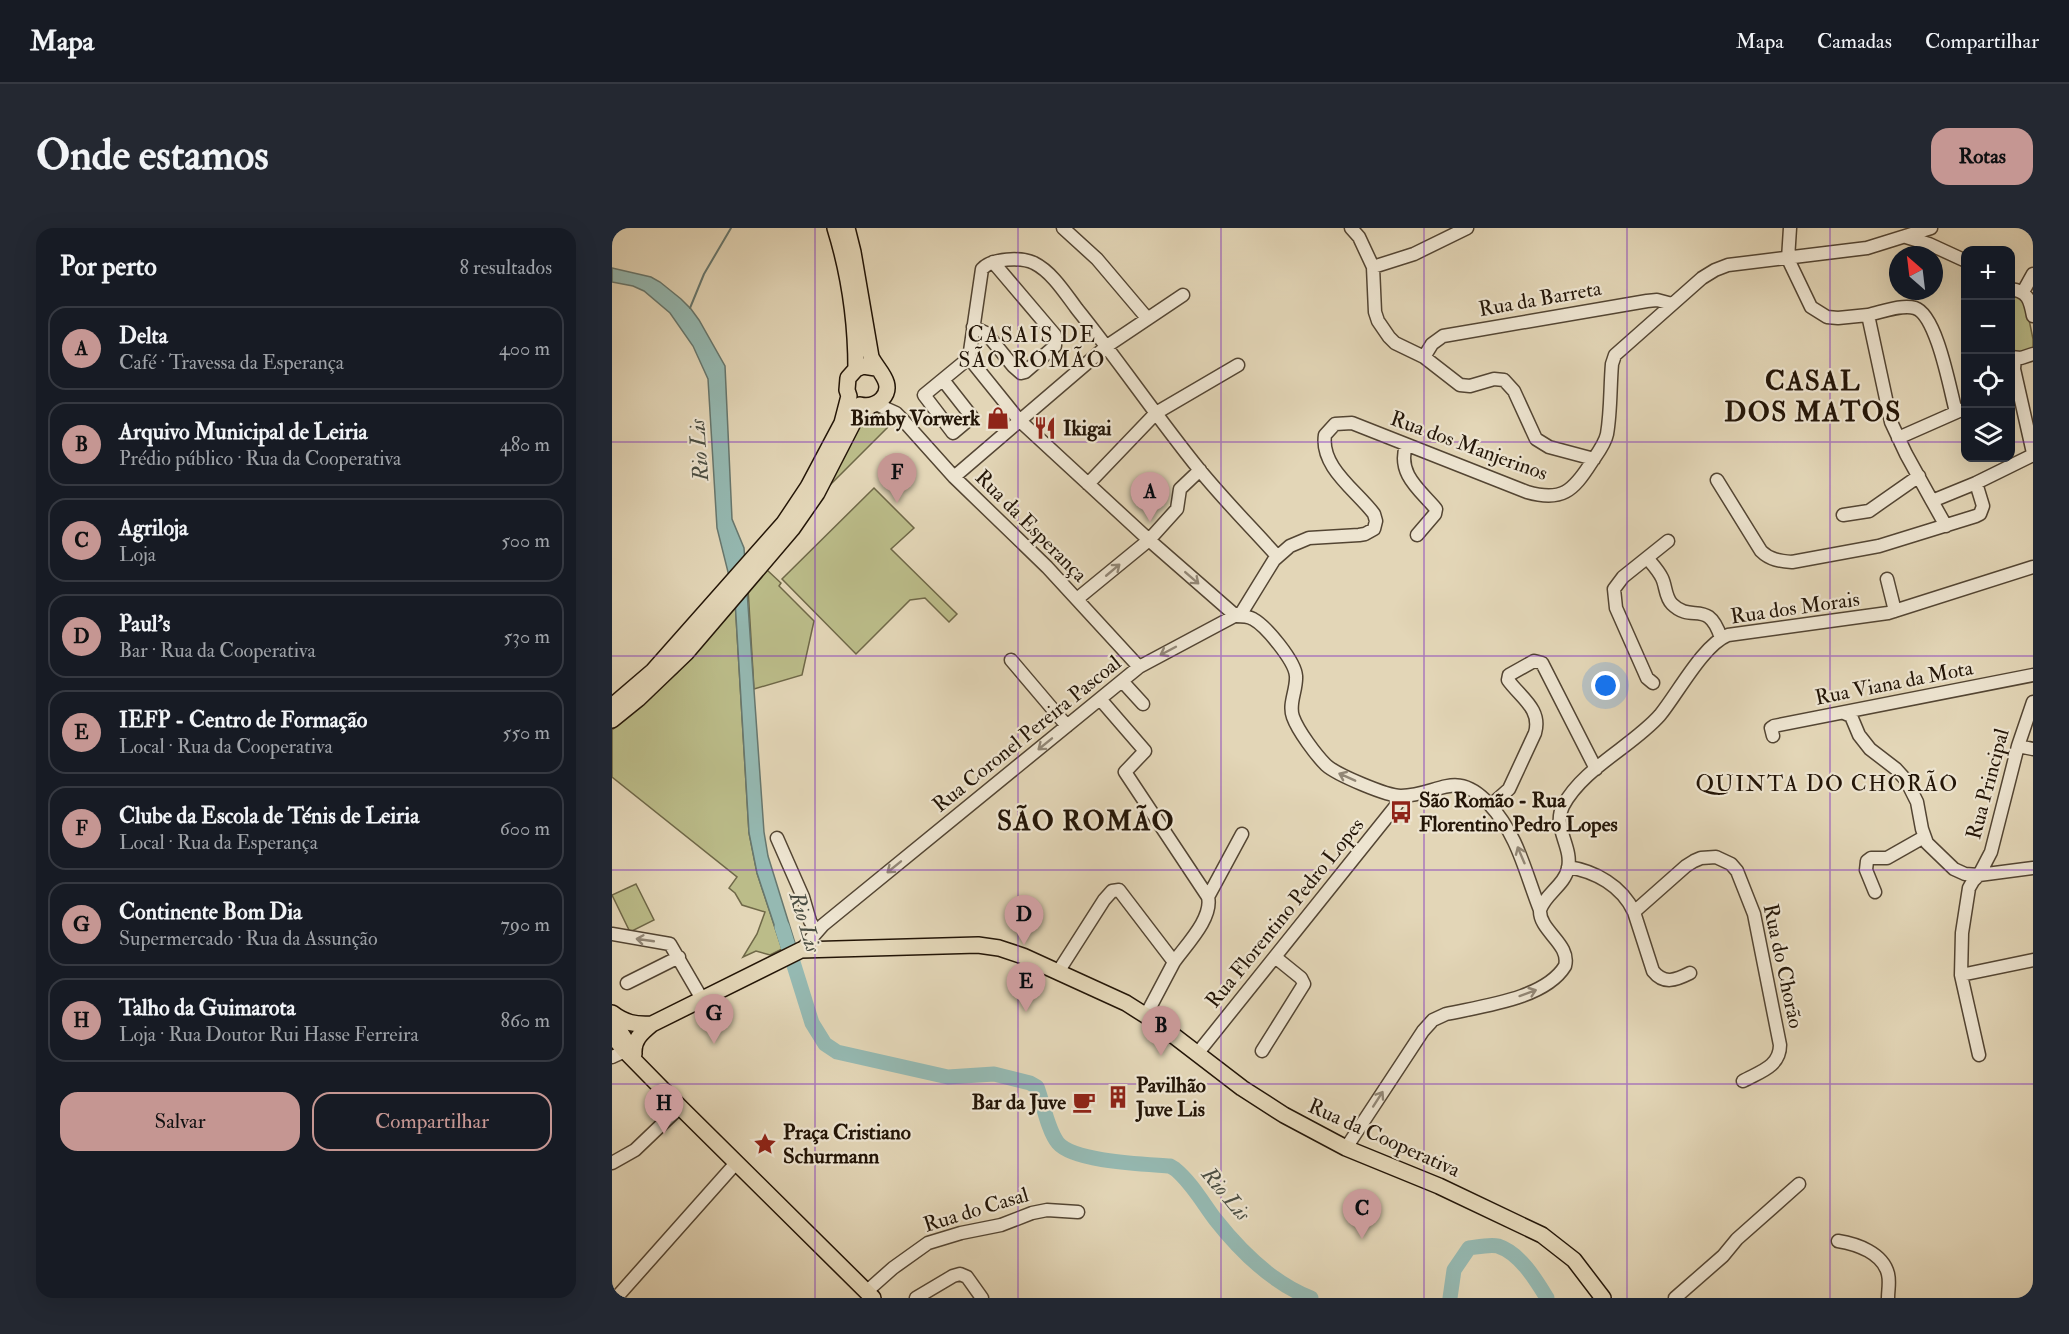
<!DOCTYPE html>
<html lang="pt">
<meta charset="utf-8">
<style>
body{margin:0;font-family:"IM FELL Double Pica",serif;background:#242831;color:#f1f3f6}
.controls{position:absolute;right:18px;top:18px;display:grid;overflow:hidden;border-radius:12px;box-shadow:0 6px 24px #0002}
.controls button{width:54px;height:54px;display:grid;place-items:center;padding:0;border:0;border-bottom:2px solid #363941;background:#171b24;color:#f1f3f6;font:30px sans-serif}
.compass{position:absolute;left:1277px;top:18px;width:54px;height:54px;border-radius:50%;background:#171b24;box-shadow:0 6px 24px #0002;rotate:332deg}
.you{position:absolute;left:994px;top:458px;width:21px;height:21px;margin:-15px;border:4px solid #fff;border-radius:50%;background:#1a73e8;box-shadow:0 0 0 9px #1a73e833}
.badge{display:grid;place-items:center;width:39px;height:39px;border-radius:50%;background:#c59692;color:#111;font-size:20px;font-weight:700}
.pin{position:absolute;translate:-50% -50px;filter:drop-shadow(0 2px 3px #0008)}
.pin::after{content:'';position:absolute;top:32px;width:21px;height:18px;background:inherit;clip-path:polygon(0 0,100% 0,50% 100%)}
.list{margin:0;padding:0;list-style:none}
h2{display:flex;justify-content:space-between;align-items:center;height:78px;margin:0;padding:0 24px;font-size:26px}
h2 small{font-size:20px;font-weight:400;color:#9ea1a6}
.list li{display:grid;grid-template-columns:39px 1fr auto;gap:18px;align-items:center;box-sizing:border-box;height:84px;margin:0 12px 12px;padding:0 12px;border:2px solid #363941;border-radius:18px}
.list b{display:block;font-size:22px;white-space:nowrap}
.list p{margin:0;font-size:20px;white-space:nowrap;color:#9ea1a6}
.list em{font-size:20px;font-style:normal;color:#9ea1a6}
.actions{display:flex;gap:12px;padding:18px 24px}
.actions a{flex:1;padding:14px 0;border:2px solid #c59692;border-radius:18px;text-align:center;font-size:21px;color:#c59692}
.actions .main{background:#c59692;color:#111}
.icon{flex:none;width:33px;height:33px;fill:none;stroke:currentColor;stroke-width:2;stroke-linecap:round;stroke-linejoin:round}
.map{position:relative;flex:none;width:1421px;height:1070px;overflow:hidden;border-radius:18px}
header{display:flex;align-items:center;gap:36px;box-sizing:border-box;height:84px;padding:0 30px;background:#171b24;border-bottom:2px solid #363941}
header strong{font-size:28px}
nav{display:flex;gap:33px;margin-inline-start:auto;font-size:21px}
.intro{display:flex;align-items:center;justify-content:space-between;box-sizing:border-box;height:144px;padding:0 36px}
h1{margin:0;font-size:42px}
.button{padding:15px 27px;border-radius:18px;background:#c59692;color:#111;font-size:21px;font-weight:700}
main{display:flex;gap:36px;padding:0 36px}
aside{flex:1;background:#171b24;border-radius:18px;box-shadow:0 6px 24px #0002}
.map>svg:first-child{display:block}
.green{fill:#bbbc89;stroke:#6f6848;stroke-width:1.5}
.water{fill:#95b9b2;stroke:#67776e;stroke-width:1.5}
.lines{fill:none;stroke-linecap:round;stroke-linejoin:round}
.stream{stroke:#67776e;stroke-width:2}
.river{stroke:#95b9b2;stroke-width:15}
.minor-casing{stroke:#534533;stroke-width:15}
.major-casing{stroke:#231507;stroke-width:18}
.minor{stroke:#ede4d0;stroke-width:12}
.major{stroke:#e3d6b7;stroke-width:15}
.oneway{stroke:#928776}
.grid{fill:none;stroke:#7b2cbf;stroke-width:1.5;stroke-opacity:0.55}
.labels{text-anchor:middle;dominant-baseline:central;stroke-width:4.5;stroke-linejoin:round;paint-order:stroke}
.street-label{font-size:21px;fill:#231507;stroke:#ede4d0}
.poi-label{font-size:21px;font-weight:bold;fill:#231507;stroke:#ede4d0;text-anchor:start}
.neighbourhood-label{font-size:22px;letter-spacing:1.5px;fill:#231507;stroke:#ede4d0}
.water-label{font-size:22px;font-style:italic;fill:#4b4e43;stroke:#ede4d0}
.district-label{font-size:27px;font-weight:bold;letter-spacing:1.5px;fill:#231507;stroke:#ede4d0}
</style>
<header>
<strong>Mapa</strong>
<nav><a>Mapa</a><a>Camadas</a><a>Compartilhar</a></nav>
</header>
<div class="intro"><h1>Onde estamos</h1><a class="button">Rotas</a></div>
<main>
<aside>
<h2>Por perto<small>8 resultados</small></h2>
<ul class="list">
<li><span class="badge">A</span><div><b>Delta</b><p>Café · Travessa da Esperança</p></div><em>400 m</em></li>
<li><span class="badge">B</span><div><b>Arquivo Municipal de Leiria</b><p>Prédio público · Rua da Cooperativa</p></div><em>480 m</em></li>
<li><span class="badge">C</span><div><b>Agriloja</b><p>Loja</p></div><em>500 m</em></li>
<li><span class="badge">D</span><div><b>Paul's</b><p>Bar · Rua da Cooperativa</p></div><em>530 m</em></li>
<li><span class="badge">E</span><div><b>IEFP - Centro de Formação</b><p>Local · Rua da Cooperativa</p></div><em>550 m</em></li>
<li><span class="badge">F</span><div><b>Clube da Escola de Ténis de Leiria</b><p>Local · Rua da Esperança</p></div><em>600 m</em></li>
<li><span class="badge">G</span><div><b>Continente Bom Dia</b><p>Supermercado · Rua da Assunção</p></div><em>790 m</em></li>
<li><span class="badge">H</span><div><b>Talho da Guimarota</b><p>Loja · Rua Doutor Rui Hasse Ferreira</p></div><em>860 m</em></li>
</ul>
<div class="actions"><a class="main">Salvar</a><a>Compartilhar</a></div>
</aside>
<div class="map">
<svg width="1421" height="1070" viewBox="0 0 1421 1070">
<rect width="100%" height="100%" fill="#e3d6b7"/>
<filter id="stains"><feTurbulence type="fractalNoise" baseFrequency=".00333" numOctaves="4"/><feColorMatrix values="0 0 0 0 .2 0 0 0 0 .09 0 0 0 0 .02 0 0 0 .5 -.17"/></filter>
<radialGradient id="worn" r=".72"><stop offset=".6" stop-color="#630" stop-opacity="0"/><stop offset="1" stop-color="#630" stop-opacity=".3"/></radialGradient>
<path class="green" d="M1405,66l8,6 8,39v9l-8,5 -10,-1 -4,-4 -1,-52z
M262,185h7l15,6 -68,68 32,-63 8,-9z
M262,260l40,40 -23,21 66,65 -8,8 -24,-24 -15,2 -54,54 -74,-75z
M155,342l14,13 -2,3 35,35 -12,54 -48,14 -6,-101z
M123,372l14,233 8,40 25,76 -12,6 -14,-4 -13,6 14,-23 8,-22 -23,-7 -7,-12 -6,-5 8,-11 -125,-100v-47l65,-57z
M24,656l18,36 -24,12 -18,-37z"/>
<path class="water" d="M0,40l39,9 9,5 21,17 10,10 8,11 26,46 7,153 12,29 20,284 4,24 27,87 -13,6 -25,-76 -8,-40 -14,-233 -18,-72 -9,-149 -15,-33 -23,-33 -26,-22 -11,-5 -21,-4z"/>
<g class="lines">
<path class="stream" d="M78,80l14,-34 27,-46"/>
<path class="river" d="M170,699l30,96 13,21 12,8 111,25 46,-3 36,9 7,4c6,16 11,44 21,56 16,19 87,21 112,23l5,3c16,13 28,34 40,50 26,33 57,64 96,79
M838,1070l4,-28 15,-22c8,-1 21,-4 29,-2 22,7 38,34 49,52"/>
<g class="minor-casing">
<path id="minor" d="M451,0l34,31 50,59
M739,0l8,9 14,30 2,45 3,9 11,16 6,6 29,14 36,28 10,1 24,-7 10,1 10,11 22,48 13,8 45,12
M1178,0l-2,31 23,48 16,10 11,1 30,-3 23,107 15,32 26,47 44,-18 57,-28
M1294,9l23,7 37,17
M761,39l41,-13 53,-26
M1398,61c18,2 20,11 23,27
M1411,64l10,-18
M1256,87c14,-3 34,-11 47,-7 22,7 35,82 41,104
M361,99l13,6 27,33 8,7 4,-1 30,-26v-11l-62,-73
M812,129l8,-13 11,-8 204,-35 10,-1 15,4
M1398,129l11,1 12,-4
M357,130l50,62 130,120 87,76c6,0 12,0 17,3 13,7 42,42 43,57 1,14 -8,28 -3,41 5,14 23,38 33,48 11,10 61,31 75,31 38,-1 55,-28 88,8 29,31 36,68 51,106 -1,21 31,34 25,56 -20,33 -83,40 -119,48l-13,6 -10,11 -77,117
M1403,130l-1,11 19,84
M331,152l29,37 -19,16 -29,-38 45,-37 13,-89c10,-11 39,-12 52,-6 18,9 31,30 43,46 42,52 79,107 121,159 25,31 53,59 79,88
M264,176l20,9 6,6 52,58 93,90 92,100
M1286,210l68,-30
M794,218c-9,28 14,44 30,63l-1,5 -18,21
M342,249l153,-131 76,-51
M1105,252l44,71c9,9 19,10 31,11l87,-16 97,-30 4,-2 3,-8 -7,-23
M476,256l68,-71 82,-48
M1320,273l14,25
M1231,287l26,-4 50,-35
M1036,331c5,6 10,11 14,19 4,8 3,19 10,26 20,20 36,-6 49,34
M1275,351l8,32
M465,371l72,-59 28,-31 3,-20 20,-19
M399,432l56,66
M510,453l21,23
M1041,455l-6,-5 -31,-70 -2,-19 9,-12 45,-36
M488,471l45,52 -20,21 83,125c5,21 -22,48 -34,65
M1232,485l7,3 8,19 11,14 26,20 10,11 11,22 5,27 5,14 27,26 11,5 14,1 54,-7
M1161,508l-2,-8 3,-2 259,-51
M1406,518l15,3
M879,577l18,-16 26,-56c7,-24 -15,-36 -27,-53l1,-5 25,-14 8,2 54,106
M165,610l26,59 7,24 6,10
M956,639c27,4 54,19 66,45l52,-46 8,-5 7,-3 15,-1 15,7 6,7 17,43 26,131c0,22 -21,27 -37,36
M1263,664l-9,-22 1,-9 4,-3h16l37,-21
M596,669l34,-63
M928,682c5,-16 25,-25 28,-42 5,-21 -16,-41 -5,-62 20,-38 70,-60 97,-91 18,-22 43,-70 68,-80l160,-22 145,-46
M1022,684l19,59c11,14 23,9 37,2
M0,706l58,10 32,55
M189,722l22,-25 316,-258 103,-55 32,-52 16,-14 19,-8 50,-3 6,-1 9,-5 2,-8 -2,-7c-17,-23 -54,-47 -49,-79l10,-11 17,-1 175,69c35,10 46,-1 64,-29 6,-9 14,-19 16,-29 4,-23 3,-47 5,-70l3,-9 87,-77 13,-8 13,-5 139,-17 64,-20
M446,744l46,-72 8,-9 7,-1 55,72 -28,53
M1349,747l72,-15
M15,755l52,-26
M650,823l42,-67 -3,-6 -26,-21
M585,826l198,-247 7,-11
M1367,827l-18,-80 1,-42 7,-45 4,-7 6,-6 12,-23 27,-106 15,-44
M0,829l13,-6
M0,935l23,-13 45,-43
M1226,1013c19,3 45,12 50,33 2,8 0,16 0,24
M254,1064l27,-24 35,-25 33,-10 40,-8 31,-12 15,-3 31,2
M4,1070l120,-135
M304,1070l37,-22 7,-2 7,3 15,21
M1063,1070l48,-42 14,-17 62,-55"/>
</g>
<g class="major-casing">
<path id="major" d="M223,0c14,45 21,94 21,141
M235,0l6,24 18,105c6,13 25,27 11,42 -6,6 -13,8 -22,6
M0,478l41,-35 131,-148 24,-36 34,-64 7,-27 -2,-6 1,-12 8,-9 7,-3 13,2
M0,492l26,-21 49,-47 105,-123 25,-36 36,-70 8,-11 9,-6
M0,785c13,10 23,12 40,11
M0,791l14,22
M0,807l13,16 55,56 193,191
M22,826c-1,-14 7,-21 18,-30l149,-74 177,-5 21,3 24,8 103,47 30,19 86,66 42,27 62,33 93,38 103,49 32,25 29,38"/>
</g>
<use href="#minor" class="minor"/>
<use href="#major" class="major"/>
</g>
<defs><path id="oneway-shaft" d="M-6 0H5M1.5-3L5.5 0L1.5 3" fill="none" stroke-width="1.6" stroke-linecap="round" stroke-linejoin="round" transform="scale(1.5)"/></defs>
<g class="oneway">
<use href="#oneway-shaft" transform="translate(501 342) rotate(-40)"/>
<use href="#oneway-shaft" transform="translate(580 350) rotate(41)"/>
<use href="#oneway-shaft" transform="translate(556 423) rotate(152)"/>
<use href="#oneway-shaft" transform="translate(433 516) rotate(141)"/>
<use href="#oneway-shaft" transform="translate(735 549) rotate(-156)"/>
<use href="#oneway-shaft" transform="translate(909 627) rotate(-113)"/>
<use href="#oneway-shaft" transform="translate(282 639) rotate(141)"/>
<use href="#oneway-shaft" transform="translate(33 712) rotate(-172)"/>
<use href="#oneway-shaft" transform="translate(916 765) rotate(-20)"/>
<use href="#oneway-shaft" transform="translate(766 871) rotate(-57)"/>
</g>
<path class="grid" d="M203,0v1070M406,0v1070M609,0v1070M812,0v1070M1015,0v1070M1218,0v1070M0,214h1354M1398,214h23M0,428h1421M0,642h1421M0,856h1421"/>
<defs>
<g id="shop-bare" transform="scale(1.8)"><path d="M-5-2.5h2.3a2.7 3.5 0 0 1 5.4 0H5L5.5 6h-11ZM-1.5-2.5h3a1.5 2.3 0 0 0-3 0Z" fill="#8f2418" stroke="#ede4d0" stroke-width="2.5" paint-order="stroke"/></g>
<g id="restaurant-bare" transform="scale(1.8)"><path d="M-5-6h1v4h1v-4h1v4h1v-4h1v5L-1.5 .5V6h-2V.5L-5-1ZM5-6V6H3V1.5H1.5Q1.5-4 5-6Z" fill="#8f2418" stroke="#ede4d0" stroke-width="2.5" paint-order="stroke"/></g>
<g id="bus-bare" transform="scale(1.8)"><path d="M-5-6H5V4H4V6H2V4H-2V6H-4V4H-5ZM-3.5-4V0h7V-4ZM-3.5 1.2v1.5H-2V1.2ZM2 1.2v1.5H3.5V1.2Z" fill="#8f2418" stroke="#ede4d0" stroke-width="2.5" paint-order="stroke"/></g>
<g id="building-bare" transform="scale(1.8)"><path d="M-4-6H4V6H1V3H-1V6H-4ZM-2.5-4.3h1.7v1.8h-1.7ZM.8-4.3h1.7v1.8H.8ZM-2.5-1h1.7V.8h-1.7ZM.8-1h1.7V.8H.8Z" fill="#8f2418" stroke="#ede4d0" stroke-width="2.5" paint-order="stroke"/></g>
<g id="cafe-bare" transform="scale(1.8)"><path d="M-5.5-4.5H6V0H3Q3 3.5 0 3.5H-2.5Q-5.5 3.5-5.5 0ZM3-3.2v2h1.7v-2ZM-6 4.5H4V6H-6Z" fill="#8f2418" stroke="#ede4d0" stroke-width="2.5" paint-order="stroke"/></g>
<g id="sight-bare" transform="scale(1.8)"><path d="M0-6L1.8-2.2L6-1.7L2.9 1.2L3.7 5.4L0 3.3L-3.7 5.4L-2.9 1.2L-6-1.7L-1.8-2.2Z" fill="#8f2418" stroke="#ede4d0" stroke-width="2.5" paint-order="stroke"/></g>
</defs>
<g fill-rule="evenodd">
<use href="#shop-bare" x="386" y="190"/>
<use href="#restaurant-bare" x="433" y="200"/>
<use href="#bus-bare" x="789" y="584"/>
<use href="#building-bare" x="506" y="869"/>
<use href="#cafe-bare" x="472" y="874"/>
<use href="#sight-bare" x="153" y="916"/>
</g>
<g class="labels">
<g class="street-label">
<text transform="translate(928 71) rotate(-10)">Rua da Barreta</text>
<text transform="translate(857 218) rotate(20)">Rua dos Manjerinos</text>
<text transform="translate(419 298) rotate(45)">Rua da Esperança</text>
<text transform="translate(1183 380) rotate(-8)">Rua dos Morais</text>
<text transform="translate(1282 455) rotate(-11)">Rua Viana da Mota</text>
<text transform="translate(415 506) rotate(-39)">Rua Coronel Pereira Pascoal</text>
<text transform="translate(1376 556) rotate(-75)">Rua Principal</text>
<text transform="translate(673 685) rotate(-51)">Rua Florentino Pedro Lopes</text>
<text transform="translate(1171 738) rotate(78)">Rua do Chorão</text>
<text transform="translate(772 910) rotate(24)">Rua da Cooperativa</text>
<text transform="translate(364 982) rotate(-17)">Rua do Casal</text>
</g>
<g class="poi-label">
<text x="368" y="190" text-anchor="end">Bimby Vorwerk</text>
<text x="451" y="200">Ikigai</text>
<text x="807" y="572">São Romão - Rua<tspan x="807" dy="24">Florentino Pedro Lopes</tspan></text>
<text x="524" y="857">Pavilhão<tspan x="524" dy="24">Juve Lis</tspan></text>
<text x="454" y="874" text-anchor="end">Bar da Juve</text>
<text x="171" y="904">Praça Cristiano<tspan x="171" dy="24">Schurmann</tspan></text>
</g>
<g class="neighbourhood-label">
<text x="420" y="107">CASAIS DE<tspan x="420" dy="25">SÃO ROMÃO</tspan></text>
<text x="1215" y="556">QUINTA DO CHORÃO</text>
</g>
<g class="water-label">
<text transform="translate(87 222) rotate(-94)">Rio Lis</text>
<text transform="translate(193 694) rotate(73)">Rio Lis</text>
<text transform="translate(614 966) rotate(50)">Rio Lis</text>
</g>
<g class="district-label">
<text x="1201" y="153">CASAL<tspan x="1201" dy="31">DOS MATOS</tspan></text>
<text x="474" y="593">SÃO ROMÃO</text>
</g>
</g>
<rect width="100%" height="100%" filter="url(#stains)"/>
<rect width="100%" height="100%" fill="url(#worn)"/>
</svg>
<div class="controls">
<button>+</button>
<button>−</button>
<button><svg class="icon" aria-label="locate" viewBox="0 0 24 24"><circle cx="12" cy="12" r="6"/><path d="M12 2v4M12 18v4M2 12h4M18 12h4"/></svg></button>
<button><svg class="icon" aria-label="layers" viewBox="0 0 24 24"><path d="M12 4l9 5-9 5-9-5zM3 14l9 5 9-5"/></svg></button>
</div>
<svg class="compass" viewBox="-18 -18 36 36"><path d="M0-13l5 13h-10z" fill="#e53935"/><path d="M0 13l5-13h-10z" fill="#9ea1a6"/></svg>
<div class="you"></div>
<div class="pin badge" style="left:538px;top:294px">A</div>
<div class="pin badge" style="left:549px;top:828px">B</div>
<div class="pin badge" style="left:750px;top:1011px">C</div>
<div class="pin badge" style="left:412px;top:717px">D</div>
<div class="pin badge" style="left:414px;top:784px">E</div>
<div class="pin badge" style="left:285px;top:275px">F</div>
<div class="pin badge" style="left:102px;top:816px">G</div>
<div class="pin badge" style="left:52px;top:906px">H</div>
</div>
</main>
